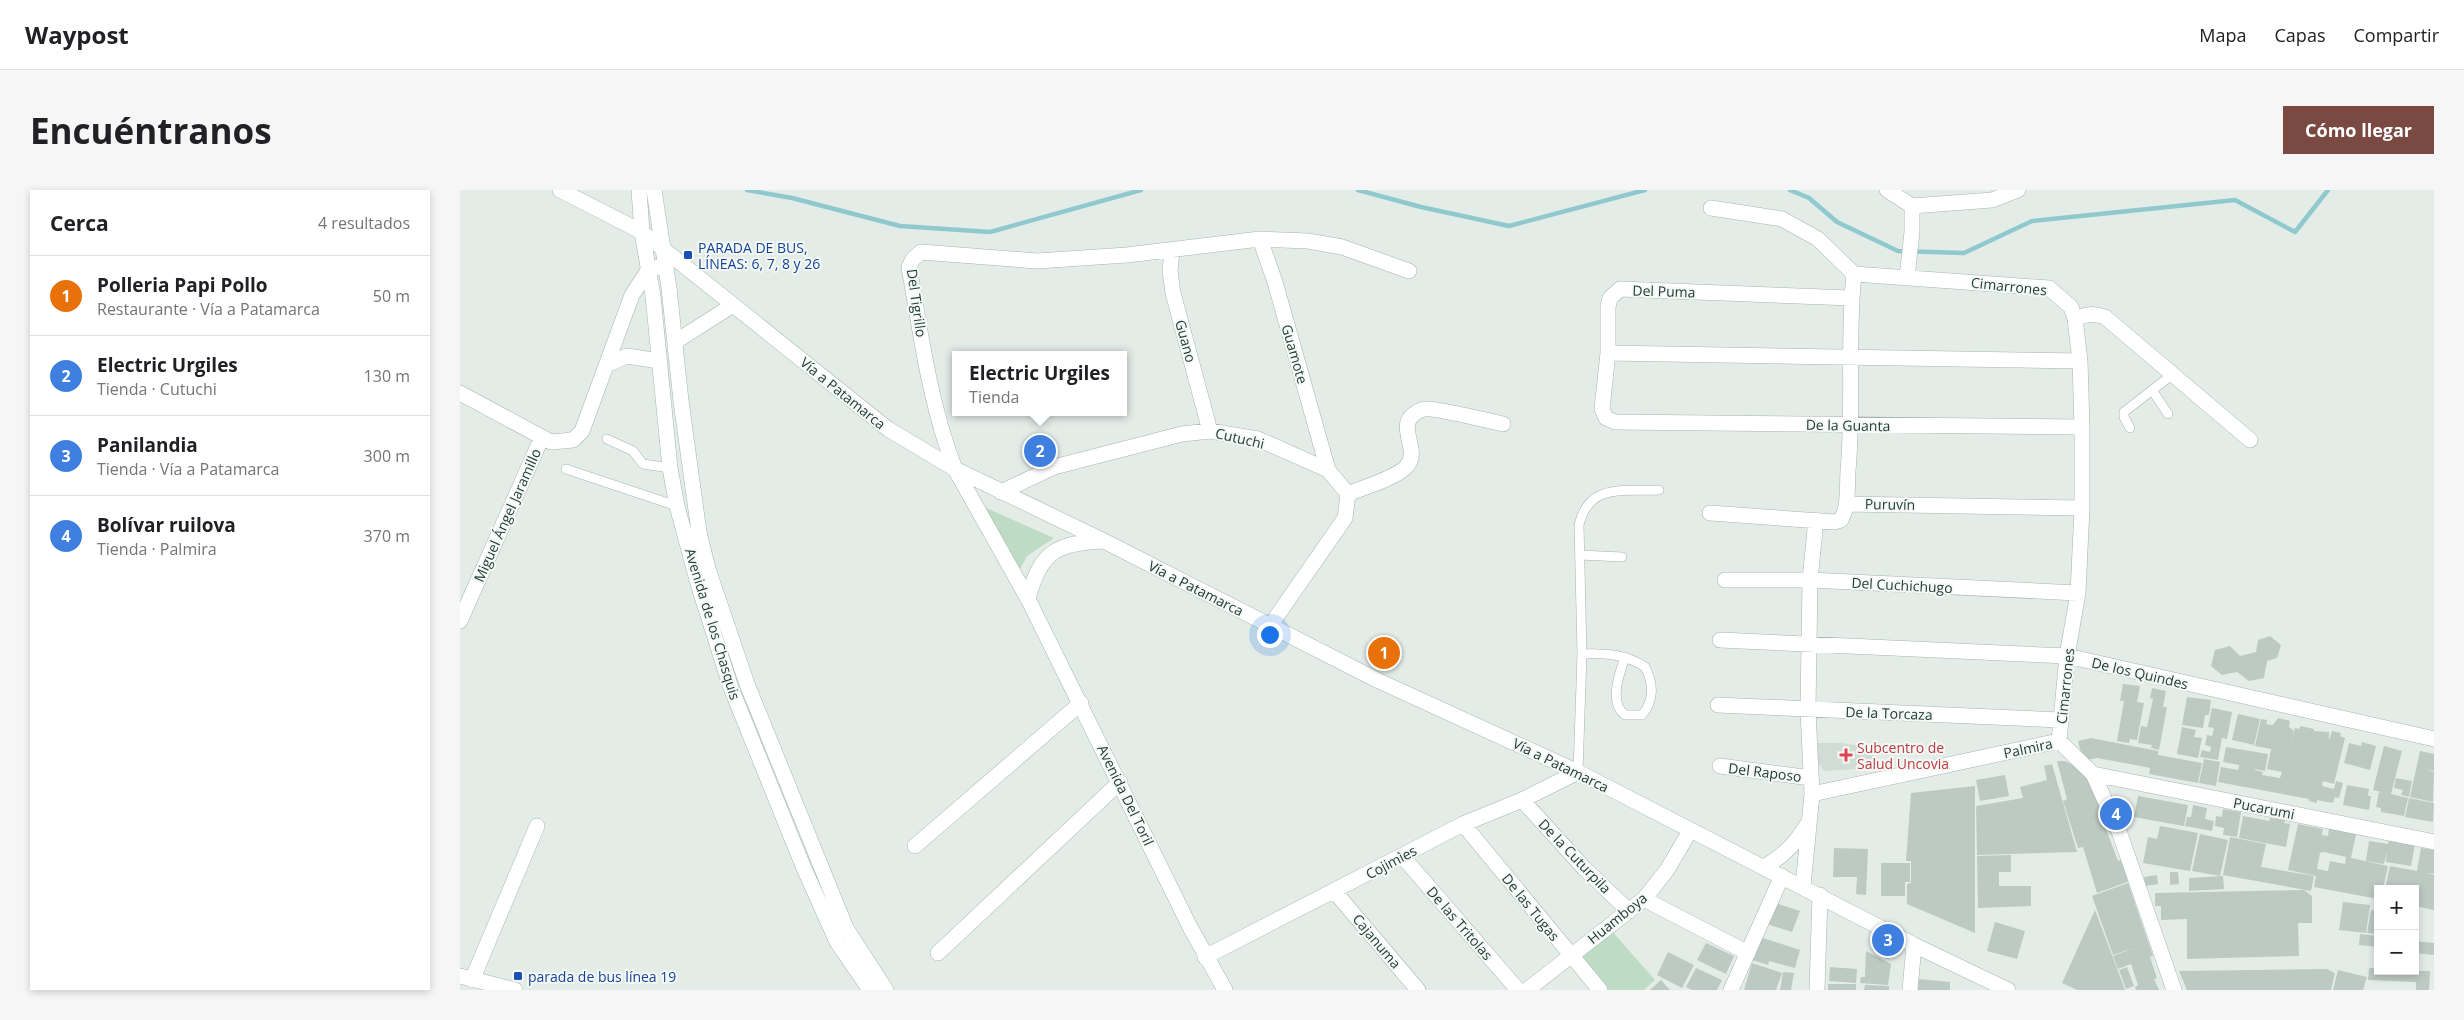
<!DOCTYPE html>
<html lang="es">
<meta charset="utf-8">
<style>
body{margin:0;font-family:"Open Sans",sans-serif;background:#f6f6f6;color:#202124}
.controls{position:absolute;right:15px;bottom:15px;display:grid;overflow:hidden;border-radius:0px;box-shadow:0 2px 8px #0003}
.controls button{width:45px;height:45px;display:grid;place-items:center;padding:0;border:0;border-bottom:1px solid #e0e0e0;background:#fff;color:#202124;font:25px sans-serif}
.you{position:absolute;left:809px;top:444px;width:18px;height:18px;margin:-12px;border:4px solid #fff;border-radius:50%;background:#1a73e8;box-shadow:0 0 0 8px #1a73e833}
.badge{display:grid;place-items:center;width:32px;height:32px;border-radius:50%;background:#7a4a42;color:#fff;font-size:16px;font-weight:700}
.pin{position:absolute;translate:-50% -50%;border:2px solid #fff;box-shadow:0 1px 5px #0006}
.popup{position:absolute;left:492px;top:161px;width:175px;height:65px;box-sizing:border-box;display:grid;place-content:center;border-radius:0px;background:#fff;filter:drop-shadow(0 1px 4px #0005);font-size:16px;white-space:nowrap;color:#757577}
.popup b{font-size:19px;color:#202124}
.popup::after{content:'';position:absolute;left:50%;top:100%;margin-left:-10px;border:10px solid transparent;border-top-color:#fff}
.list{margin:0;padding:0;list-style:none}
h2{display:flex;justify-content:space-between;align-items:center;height:65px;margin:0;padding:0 20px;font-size:21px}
h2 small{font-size:16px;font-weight:400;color:#757577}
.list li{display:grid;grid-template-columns:32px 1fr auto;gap:15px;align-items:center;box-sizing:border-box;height:80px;padding:0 20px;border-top:1px solid #e0e0e0}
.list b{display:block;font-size:19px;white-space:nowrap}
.list p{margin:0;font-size:16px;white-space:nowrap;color:#757577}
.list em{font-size:16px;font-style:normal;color:#757577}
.map{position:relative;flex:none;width:1974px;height:800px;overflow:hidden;border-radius:0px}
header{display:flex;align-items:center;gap:30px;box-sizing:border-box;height:70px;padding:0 25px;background:#fff;border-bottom:1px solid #e0e0e0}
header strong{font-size:24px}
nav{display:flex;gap:28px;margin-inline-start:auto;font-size:18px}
.intro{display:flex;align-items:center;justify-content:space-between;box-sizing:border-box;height:120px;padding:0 30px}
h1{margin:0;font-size:35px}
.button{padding:12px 22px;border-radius:0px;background:#7a4a42;color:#fff;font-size:18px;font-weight:700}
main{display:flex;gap:30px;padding:0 30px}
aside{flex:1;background:#fff;border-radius:0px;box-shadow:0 2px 8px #0003}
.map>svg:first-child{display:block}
.built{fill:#d2dcd7}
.green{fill:#bedcc4}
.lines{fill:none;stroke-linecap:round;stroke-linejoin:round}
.stream{stroke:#90c9cd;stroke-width:4.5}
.building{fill:#bccac3;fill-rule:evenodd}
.lane-casing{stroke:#a7b4ae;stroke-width:10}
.street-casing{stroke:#a7b4ae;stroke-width:16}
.secondary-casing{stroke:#a3b7ae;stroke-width:16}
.lane{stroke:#fff;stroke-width:9}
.street{stroke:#fff;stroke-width:15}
.secondary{stroke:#fff;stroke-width:15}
.transit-dot{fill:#1a4fb4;stroke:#f4f9f6;stroke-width:2}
.health-dot{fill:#e0444e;stroke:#f4f9f6;stroke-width:2}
.labels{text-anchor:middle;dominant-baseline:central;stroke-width:4;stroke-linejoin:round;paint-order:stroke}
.transit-label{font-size:14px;fill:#164399;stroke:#f4f9f6;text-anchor:start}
.street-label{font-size:14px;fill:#243d34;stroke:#f4f9f6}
.health-label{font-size:14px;fill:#be3a42;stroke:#f4f9f6;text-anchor:start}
</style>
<header>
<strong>Waypost</strong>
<nav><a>Mapa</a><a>Capas</a><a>Compartir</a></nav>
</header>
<div class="intro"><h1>Encuéntranos</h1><a class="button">Cómo llegar</a></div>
<main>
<aside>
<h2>Cerca<small>4 resultados</small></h2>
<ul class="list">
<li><span class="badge" style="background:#e8710a">1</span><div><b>Polleria Papi Pollo</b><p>Restaurante · Vía a Patamarca</p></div><em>50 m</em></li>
<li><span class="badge" style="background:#3f7fe0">2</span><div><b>Electric Urgiles</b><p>Tienda · Cutuchi</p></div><em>130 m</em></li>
<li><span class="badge" style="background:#3f7fe0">3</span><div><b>Panilandia</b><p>Tienda · Vía a Patamarca</p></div><em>300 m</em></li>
<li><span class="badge" style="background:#3f7fe0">4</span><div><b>Bolívar ruilova</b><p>Tienda · Palmira</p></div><em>370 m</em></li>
</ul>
</aside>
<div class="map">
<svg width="1974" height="800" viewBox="0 0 1974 800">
<rect width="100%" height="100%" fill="#e4ece8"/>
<path class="built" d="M1357,553h25l32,5v20l-50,3 -7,-10z"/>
<path class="green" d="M515,313l79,35 -27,18 -9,17z
M1151,740l44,50 -11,10h-37l-28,-32z"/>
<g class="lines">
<path class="stream" d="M287,0l45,8 108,28 90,6 151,-42
M898,0l63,17 88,19 136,-36
M1330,0l19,8 28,24 61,29 66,2 68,-32 203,-21 60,32 33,-42"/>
</g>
<path class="building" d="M1810,446l11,9 -4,13 -10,3 -3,17 -15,3 -12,-9 -15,3 -11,-9 4,-16 15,-4 10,10 16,-4 2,-12z
M1663,494l17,2 -3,16 7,1 -7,37 -7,-1 -1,4 -12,-2 7,-40h-4z
M1692,498l14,3 -3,16h4l-8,43 -8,-2 1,-3 -14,-2 3,-17 6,1 6,-28 -3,-1z
M1727,507l24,3 -2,15h-4l-2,13 -21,-3z
M1752,518l20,4 -5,27 -5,-1 -4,22 -18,-3 2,-7 8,2 1,-5 -6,-2 2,-10 5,1 2,-8 -6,-1z
M1778,524l22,5 -6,26 -22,-5z
M1818,528l12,3 -1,6 5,4 -5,21 6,-24 5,1v-3l14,3v2l15,1v8l3,-9 9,2 -1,3 5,2 -11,46 -11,-3 -1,5 12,3 2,-8 7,2 -4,15 -4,-1 -2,6 -16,-3v3l-8,-2v-2l-91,-17 3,-15 17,3 1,-5 -16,-3 3,-15 42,7 -3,17 -10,-2v1l8,2 -1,3 18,3 2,-6 -15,-3 4,-20 -16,-3 6,-27 6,1 -1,4 7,1z
M1722,537l14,3 -2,7 8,1 -4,20 -21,-4z
M1631,548l67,13v4l44,8 -4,20 -49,-9 1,-6 -20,-4 1,-5 -1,5 -33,-6 -14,3 -5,-20z
M1902,552l14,4 -6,24 -26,-7 5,-20 12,3z
M1924,556l18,5 -11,43 17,4 -4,18 -23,-4v-4l-5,-1 3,-15 6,1 -12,-3z
M1960,561l14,3v17l-7,-1 7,2 -1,30 -23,-5z
M1744,569l16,3 -4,24 -17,-3z
M1597,571h8l10,5 16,17 15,31 -5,2 17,45 4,-2 8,22 -33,12 -14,-46 -5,1 -15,-47 4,-2z
M1592,574l25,88 -100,3 -1,-49 47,-8 -3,-11 27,-7 -3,-14z
M1545,585l4,21 -29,5 -4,-21z
M1936,588l16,3 -3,16 -8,-2 2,-5 -9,-2z
M1887,595l22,4 -1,7h3l-2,14 -26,-5z
M1515,596v147l-68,-29v-20l4,-1v-22h-5l5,-68z
M1678,606l50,9 -4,21 -50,-9z
M1949,608l25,5 -1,19 -28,-5z
M1733,615l14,3 -2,11 9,2 -2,10 -27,-5 2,-9h4z
M1763,619l18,3 -4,25 -14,-2 1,-7 -9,-2 1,-10 6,1z
M1783,626l26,5 1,-3 15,2 -1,3 6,1 -4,23 -47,-9z
M1838,634l25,5 -1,6 6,1 1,-8 27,6 -5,24 37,8 -5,23h-5v10l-64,-12 2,-11 -28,-6zM1864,662l22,5 -1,7 -15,-3 -2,10 -11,-2 3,-16z
M1700,636l38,7 -8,38 -47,-8 5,-26 9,2z
M1740,644l28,6 -8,36 -28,-5z
M1770,647l36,7 -5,23 53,9 -3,15 -88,-16z
M1929,650l26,4 -4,22 -25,-4 1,-10 -3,12 -18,-3 3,-20 19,3z
M1374,658l34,1 -2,46 -10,-1 1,-17h-24z
M1961,658l13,2v24l-8,-1 8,2v35l-19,-4v-17h-30l5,-23 27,5z
M1551,665v17h-12v14h32v20l-53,2 -1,-52z
M1421,673h29v19h-5v14h-24z
M1710,682h8l1,12 -9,1z
M1697,685l1,9 -13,2 -1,-9z
M1763,686l1,13 -35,2v-13z
M1668,693l25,73 -3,1 7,21 -3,1 5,11h-23l-1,-3 3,-2 -7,-21 -13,5 -5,-13 23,-9 -23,8 -21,-59z
M1844,700l8,6v27h-14l1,33 -112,3v-40l-26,1v-14h-6v-13z
M1883,712l27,3 -4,28 -27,-3z
M1315,713l25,8 -8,21 -25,-8z
M1635,720l23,61 7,19h-48l-15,-7z
M1911,720l7,1v23l-11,-1z
M1535,732l30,9 -8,28 -30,-8z
M1900,744l18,2v11l-19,-2z
M1297,746l43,14 -5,18 -26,-7 -1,4 -19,-6z
M1955,751l19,2v12l-19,-2z
M1246,753l28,13 -8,18 -29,-14z
M1406,761l25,13 -3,21 -28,-2 1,-6h4z
M1208,762l26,13 -12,23 -25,-13z
M1292,773l30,10 -6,17h-32z
M1370,777l27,2 -1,14 -27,-2z
M1667,777l7,19 -8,3 -7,-19z
M1236,778l26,12 -5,10h-25l-6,-3z
M1909,778h9v3h52l-1,19h-13v-8l-48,-2z
M1867,779l8,4 -4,17h-144l-8,-19z
M1878,780l29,7 -4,13h-30z
M1323,782l11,1 -3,17h-11z
M1459,789l31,3v8h-32z
M1201,790l9,10h-20z
M1368,794h28v6h-28z
M1405,795l24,1v4h-25z"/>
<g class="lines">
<g class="lane-casing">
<path id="lane" d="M1692,200l16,24
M1670,238l-6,-11v-5l49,-38
M147,249l26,12 10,13 27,4
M106,279l111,37
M1120,365l42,2
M1122,464c23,-1 44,0 63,13 9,17 9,34 -3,48h-17c-17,-12 -5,-43 0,-58
M1118,582l4,-118 -3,-129c10,-43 46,-33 80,-35"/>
</g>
<g class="street-casing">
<path id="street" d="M100,0l82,42
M1427,0l25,16 80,-6 26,-10
M1251,18l71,11 36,20 36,35
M800,49l15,43 53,188
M712,60l-2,21 3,22 37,138
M1394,84l195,14 22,19 4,12 5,42 2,66v81l-4,85 -11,63 -8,85
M1447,87l5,-45v-26
M1391,108l-231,-9 -10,9 -2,9v46l-6,56 4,9 9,4 467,5
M1615,129c11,-5 18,-6 30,-2l145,123
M1148,163l472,8
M146,175l21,-9 32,5
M0,203l91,49 22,-2 9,-9 50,-136 17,-26 17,-3
M495,279c-25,-64 -34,-134 -46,-202l4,-8 8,-7 116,9 90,-6 133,-16 48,2 34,6 67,24
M541,302l53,-25 128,-33 28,-3 48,8 70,31 20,24 -3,24 -75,108
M888,304c16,-7 46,-15 58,-27 18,-18 -18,-46 18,-58 9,-2 66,12 79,15
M1386,314l236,4
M1250,323l124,9 7,-2c8,-14 6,-34 7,-49 6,-66 -1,-132 6,-197
M1265,390h85l268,13
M0,431l82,-184
M1260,450l347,16 367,83
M1258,515l342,15
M1599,551l34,33 27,60 54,156
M1260,576l91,12
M1633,584l341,68
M1352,604l247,-53
M1062,610l62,68 45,43
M1003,634l137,166
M455,656l166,-143
M942,666l116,134
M1304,677c18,-10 32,-23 42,-41
M1343,696l9,-92 -4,-84 2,-130 6,-60
M875,702l83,98
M1184,709l104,54
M478,763l182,-171
M745,767l258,-133 59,-24 56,-28
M12,790l65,-154
M1067,800l117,-91 23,-29 23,-39
M1271,800l51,-114
M1357,800l3,-95
M1450,800l4,-45"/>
</g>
<g class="secondary-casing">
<path id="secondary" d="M179,0l3,42 11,64 17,172 7,38 22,81 32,101 72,178 34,76 33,48
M194,0l15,98 12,113 18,131 9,37 39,115 99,244 40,62
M182,42l246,197 67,40 149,72 275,140 199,91 336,173 94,45
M215,152l58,-37
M495,279l73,130 162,328 35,63
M568,409c12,-47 28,-56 75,-58
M0,786l55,14"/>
</g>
<use href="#lane" class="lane"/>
<use href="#street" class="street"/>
<use href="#secondary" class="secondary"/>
</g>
<g class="transit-dot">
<rect x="223" y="60" width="10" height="10" rx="2.5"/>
<rect x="53" y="781" width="10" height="10" rx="2.5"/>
</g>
<path class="health-dot" d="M1383.5 557.5h5v5h5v5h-5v5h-5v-5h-5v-5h5z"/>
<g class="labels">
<g class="transit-label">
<text x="238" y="57">PARADA DE BUS,<tspan x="238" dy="16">LÍNEAS: 6, 7, 8 y 26</tspan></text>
<text x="68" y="786">parada de bus línea 19</text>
</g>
<g class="street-label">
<text transform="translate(1549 96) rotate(6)">Cimarrones</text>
<text transform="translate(1204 101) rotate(2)">Del Puma</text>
<text transform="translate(457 113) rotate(82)">Del Tigrillo</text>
<text transform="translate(726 151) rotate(75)">Guano</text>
<text transform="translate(835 164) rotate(74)">Guamote</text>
<text transform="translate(383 203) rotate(39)">Vía a Patamarca</text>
<text transform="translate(1388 235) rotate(1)">De la Guanta</text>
<text transform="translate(780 248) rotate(13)">Cutuchi</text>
<text transform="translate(1430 314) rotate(1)">Puruvín</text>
<text transform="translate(47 325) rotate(-66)">Miguel Ángel Jaramillo</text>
<text transform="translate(1442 395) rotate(3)">Del Cuchichugo</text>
<text transform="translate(736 398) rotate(27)">Vía a Patamarca</text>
<text transform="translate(253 434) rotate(73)">Avenida de los Chasquis</text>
<text transform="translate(1680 483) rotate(13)">De los Quindes</text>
<text transform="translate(1605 496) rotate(-84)">Cimarrones</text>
<text transform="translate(1429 523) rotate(2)">De la Torcaza</text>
<text transform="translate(1568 558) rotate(-12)">Palmira</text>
<text transform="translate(1101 575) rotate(26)">Vía a Patamarca</text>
<text transform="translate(1305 582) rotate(7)">Del Raposo</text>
<text transform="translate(666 605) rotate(64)">Avenida Del Toril</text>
<text transform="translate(1804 618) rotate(11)">Pucarumi</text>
<text transform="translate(1115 666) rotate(46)">De la Cuturpila</text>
<text transform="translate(931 672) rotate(-28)">Cojimìes</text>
<text transform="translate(1071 717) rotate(51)">De las Tugas</text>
<text transform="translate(1157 728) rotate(-39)">Huamboya</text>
<text transform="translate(1000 733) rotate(49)">De las Tritolas</text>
<text transform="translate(917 751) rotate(50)">Cajanuma</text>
</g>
<g class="health-label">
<text x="1397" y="557">Subcentro de<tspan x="1397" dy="16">Salud Uncovia</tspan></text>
</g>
</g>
</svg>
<div class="controls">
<button>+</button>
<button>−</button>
</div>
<div class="you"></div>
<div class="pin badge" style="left:924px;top:463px;background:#e8710a">1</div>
<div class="pin badge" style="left:580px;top:261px;background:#3f7fe0">2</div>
<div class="popup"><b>Electric Urgiles</b>Tienda</div>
<div class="pin badge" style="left:1428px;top:750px;background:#3f7fe0">3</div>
<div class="pin badge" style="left:1656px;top:624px;background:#3f7fe0">4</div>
</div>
</main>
